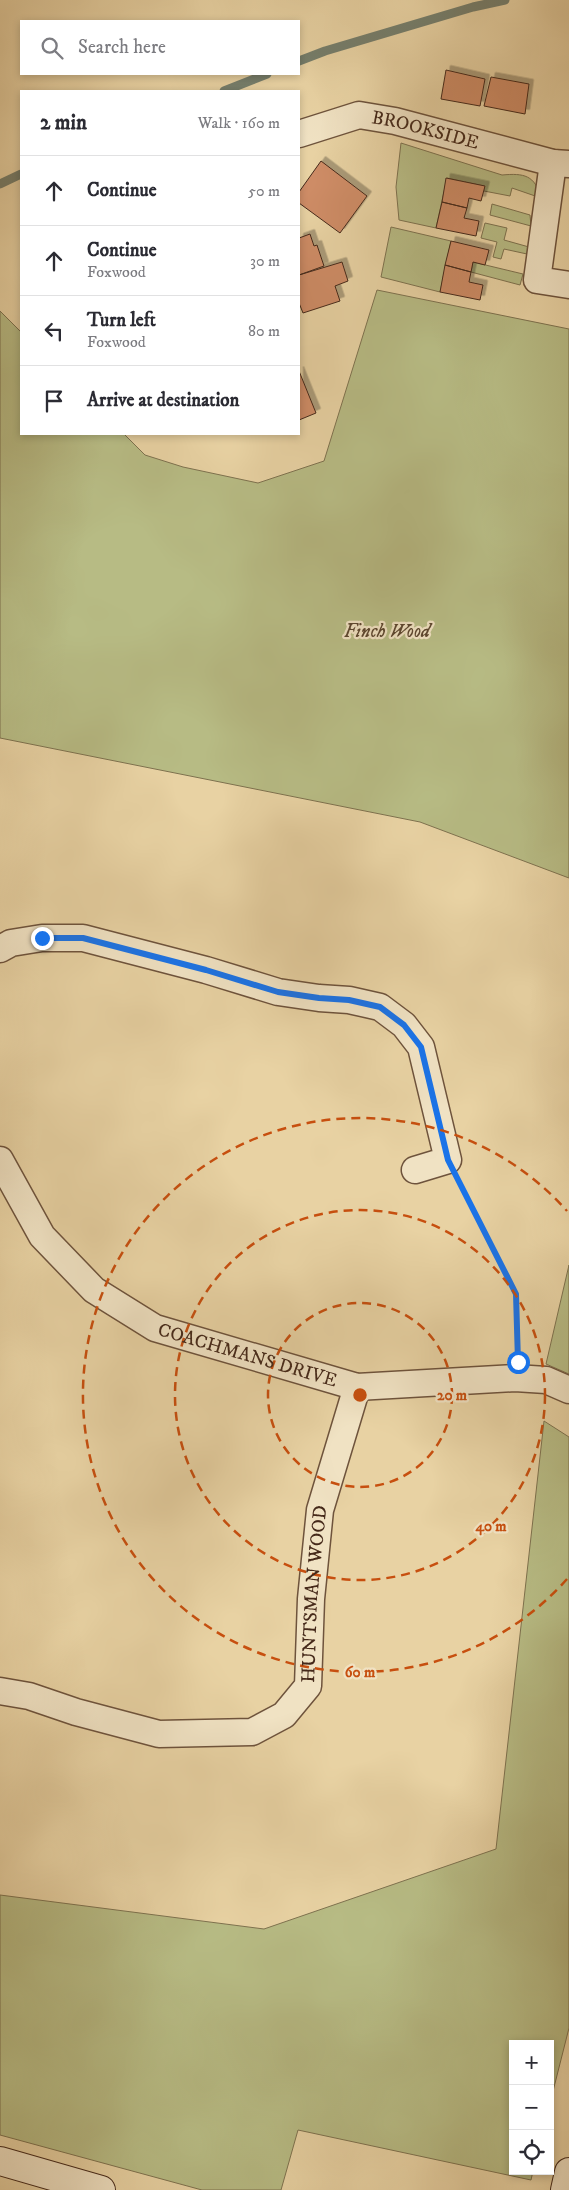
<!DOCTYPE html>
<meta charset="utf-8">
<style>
body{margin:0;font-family:"IM FELL DW Pica",serif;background:#f2f2f3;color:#2b2b33}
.controls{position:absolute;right:15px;bottom:15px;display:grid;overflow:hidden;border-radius:0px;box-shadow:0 2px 8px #0003}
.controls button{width:45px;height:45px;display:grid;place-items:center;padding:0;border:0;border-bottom:1px solid #e1e1e2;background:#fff;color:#2b2b33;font:25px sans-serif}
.stop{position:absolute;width:15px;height:15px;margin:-11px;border:4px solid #1a73e8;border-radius:50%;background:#fff}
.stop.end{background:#1a73e8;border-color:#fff;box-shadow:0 1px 5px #0008}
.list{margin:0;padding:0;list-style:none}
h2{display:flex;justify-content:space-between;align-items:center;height:65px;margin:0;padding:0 20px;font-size:21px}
h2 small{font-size:16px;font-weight:400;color:#7c7c81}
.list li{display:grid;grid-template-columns:32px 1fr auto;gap:15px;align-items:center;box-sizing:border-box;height:70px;padding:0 20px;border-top:1px solid #e1e1e2}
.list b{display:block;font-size:19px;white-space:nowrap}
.list p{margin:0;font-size:16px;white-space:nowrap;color:#7c7c81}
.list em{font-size:16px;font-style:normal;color:#7c7c81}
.icon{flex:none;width:28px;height:28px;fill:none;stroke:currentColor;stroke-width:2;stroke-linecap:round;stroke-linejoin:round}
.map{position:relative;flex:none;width:569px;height:2190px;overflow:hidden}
.search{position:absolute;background:#fff;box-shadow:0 2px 8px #0003;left:20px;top:20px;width:280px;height:55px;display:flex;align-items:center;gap:12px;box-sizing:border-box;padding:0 18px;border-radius:0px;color:#7c7c81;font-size:19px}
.panel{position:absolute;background:#fff;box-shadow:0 2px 8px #0003;left:20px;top:90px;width:280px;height:345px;border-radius:0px}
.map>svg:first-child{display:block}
.green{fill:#b7bb84;stroke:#7e724f}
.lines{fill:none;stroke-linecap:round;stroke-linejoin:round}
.stream{stroke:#767f6d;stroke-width:9}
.building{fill:#ce8c66;stroke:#45291a;filter:url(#shadow)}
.street-casing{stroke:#6e533c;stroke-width:29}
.secondary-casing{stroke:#45291a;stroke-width:30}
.path{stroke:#45291a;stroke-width:3;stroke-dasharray:1 2.5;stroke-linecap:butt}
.street{stroke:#f0e2c3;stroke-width:26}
.secondary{stroke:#f0e2c3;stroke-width:28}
.route{stroke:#1a73e8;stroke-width:6}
.ring{fill:none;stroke:#c74f0f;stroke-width:2.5;stroke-dasharray:9 6}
.labels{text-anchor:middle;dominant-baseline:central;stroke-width:4.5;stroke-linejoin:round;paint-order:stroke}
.street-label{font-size:19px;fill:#45291a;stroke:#f0e2c3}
.park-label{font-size:19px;font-style:italic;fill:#5c462f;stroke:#f0e2c3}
.centre{fill:#c74f0f;stroke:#f0e2c3;stroke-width:2.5}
.ring-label{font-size:15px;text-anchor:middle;font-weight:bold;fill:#c74f0f;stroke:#f0e2c3;stroke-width:4.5;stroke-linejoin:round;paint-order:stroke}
</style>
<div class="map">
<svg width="569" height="2190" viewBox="0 0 569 2190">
<defs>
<filter id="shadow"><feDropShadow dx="4.5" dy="-4.5" stdDeviation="0" flood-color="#0004"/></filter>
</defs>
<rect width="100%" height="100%" fill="#e8d2a3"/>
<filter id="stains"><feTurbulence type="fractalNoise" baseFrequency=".004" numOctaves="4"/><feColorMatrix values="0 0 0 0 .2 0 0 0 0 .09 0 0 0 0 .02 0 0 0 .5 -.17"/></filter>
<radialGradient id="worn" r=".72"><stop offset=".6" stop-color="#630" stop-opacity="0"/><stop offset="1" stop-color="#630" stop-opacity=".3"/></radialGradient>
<path class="green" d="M401,143l101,32c22,-2 33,0 39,23l-29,-10 -2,8 -26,-5v-5l-37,-8 -11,50 -37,-8 -3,-33z
M492,204l38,11 1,11 -41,-11z
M485,223l22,5 -3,12 25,7 -2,7 -23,-5 -3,10 -8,-2 4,-15 -16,-4z
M391,227l60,14 -11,51 -59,-15z
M473,262l50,12 -3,11 -49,-13z
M377,290l192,39v549l-149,-56 -420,-84v-427l21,21v102h103l21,21 38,12 75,16 66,-22z
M569,1265v109l-23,-10z
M544,1421l25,16v591l-19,75v-59h-37v127h20l-2,9 -233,-50 -17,60h-79l-202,-55v-240l264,34 232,-80z"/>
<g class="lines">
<path class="stream" d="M299,61l26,-10 148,-44 32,-7
M224,91l43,-17
M0,184l21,-10"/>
</g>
<path class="building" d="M446,70l39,9 -5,27 -39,-7z
M491,77l38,7 -4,30 -41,-8z
M321,161l46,35 -27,37 -41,-30v-11z
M446,178l39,8 -4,15 -12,-3 -2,10 -25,-6z
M442,202l25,6 -3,10 15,3 -3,15 -40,-8z
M310,234l4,12 3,-1 7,21 -25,9v-37z
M451,241l38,9 -4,15 -12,-3 -2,10 -26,-7z
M342,262l6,19 -13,5 5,15 -37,12 -4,-10v-28z
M445,265l26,7 -2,10 14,3 -3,15 -40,-8z
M299,371l17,42 -17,7z"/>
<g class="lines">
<g class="street-casing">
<g id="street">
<path id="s1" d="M299,134l60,-19 36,6 158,42 16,1"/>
<path d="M553,163l-16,117 32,5"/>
<path d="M0,949l11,-6 31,-5h41l123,32 72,22 41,6 30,2 31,7 24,18 17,22 27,113 -33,10"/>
<path id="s2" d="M0,1160l42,76 52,54 61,38 202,59 158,-9 31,2 23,10"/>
<path id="s3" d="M0,1691l29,5 47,16 83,22 93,-2 32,-17 24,-29 3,-87 9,-89 37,-123"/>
</g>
</g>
<g class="secondary-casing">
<path id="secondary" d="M0,2161l101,29
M565,2190l4,-18"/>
</g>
<path class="path" d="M460,1185l56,108 1,57"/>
<use href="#street" class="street"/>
<use href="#secondary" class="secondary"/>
</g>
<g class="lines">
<path class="route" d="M42,938h41l123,32 72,22 41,6 30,2 31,7 24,18 17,22 27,113 68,134 2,68"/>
</g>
<g class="ring">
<circle cx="360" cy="1395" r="92"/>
<circle cx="360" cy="1395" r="185"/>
<path d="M567 1579A277 277 0 1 1 567 1211"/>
</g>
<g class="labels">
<g class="street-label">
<text stroke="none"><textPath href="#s1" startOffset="131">BROOKSIDE</textPath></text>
<text stroke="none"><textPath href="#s2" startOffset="330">COACHMANS DRIVE</textPath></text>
<text stroke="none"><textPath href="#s3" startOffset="424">HUNTSMAN WOOD</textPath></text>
</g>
<g class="park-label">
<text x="387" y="631">Finch Wood</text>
</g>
</g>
<circle cx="360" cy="1395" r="8" class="centre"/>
<g class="ring-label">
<text x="452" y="1400">20 m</text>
<text x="491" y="1531">40 m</text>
<text x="360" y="1677">60 m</text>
</g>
<rect width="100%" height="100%" filter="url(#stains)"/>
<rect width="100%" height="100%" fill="url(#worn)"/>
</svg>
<div class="controls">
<button>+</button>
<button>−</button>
<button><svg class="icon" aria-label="locate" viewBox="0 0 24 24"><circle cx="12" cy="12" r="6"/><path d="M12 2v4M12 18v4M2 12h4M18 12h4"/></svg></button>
</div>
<div class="stop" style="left:518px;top:1362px"></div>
<div class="stop end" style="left:42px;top:938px"></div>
<div class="search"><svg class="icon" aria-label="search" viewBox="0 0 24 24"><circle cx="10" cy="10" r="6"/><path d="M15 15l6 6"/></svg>Search here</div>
<section class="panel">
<h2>2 min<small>Walk · 160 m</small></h2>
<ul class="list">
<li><svg class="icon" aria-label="ahead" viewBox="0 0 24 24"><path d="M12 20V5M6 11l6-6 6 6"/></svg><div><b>Continue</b></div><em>50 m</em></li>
<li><svg class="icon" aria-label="ahead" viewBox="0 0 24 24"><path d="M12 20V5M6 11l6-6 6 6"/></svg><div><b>Continue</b><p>Foxwood</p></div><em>30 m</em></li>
<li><svg class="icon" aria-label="left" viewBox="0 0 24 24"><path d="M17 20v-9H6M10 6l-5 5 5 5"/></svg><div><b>Turn left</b><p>Foxwood</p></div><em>80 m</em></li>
<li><svg class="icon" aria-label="arrive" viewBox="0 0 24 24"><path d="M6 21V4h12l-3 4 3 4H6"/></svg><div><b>Arrive at destination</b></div></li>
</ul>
</section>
</div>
